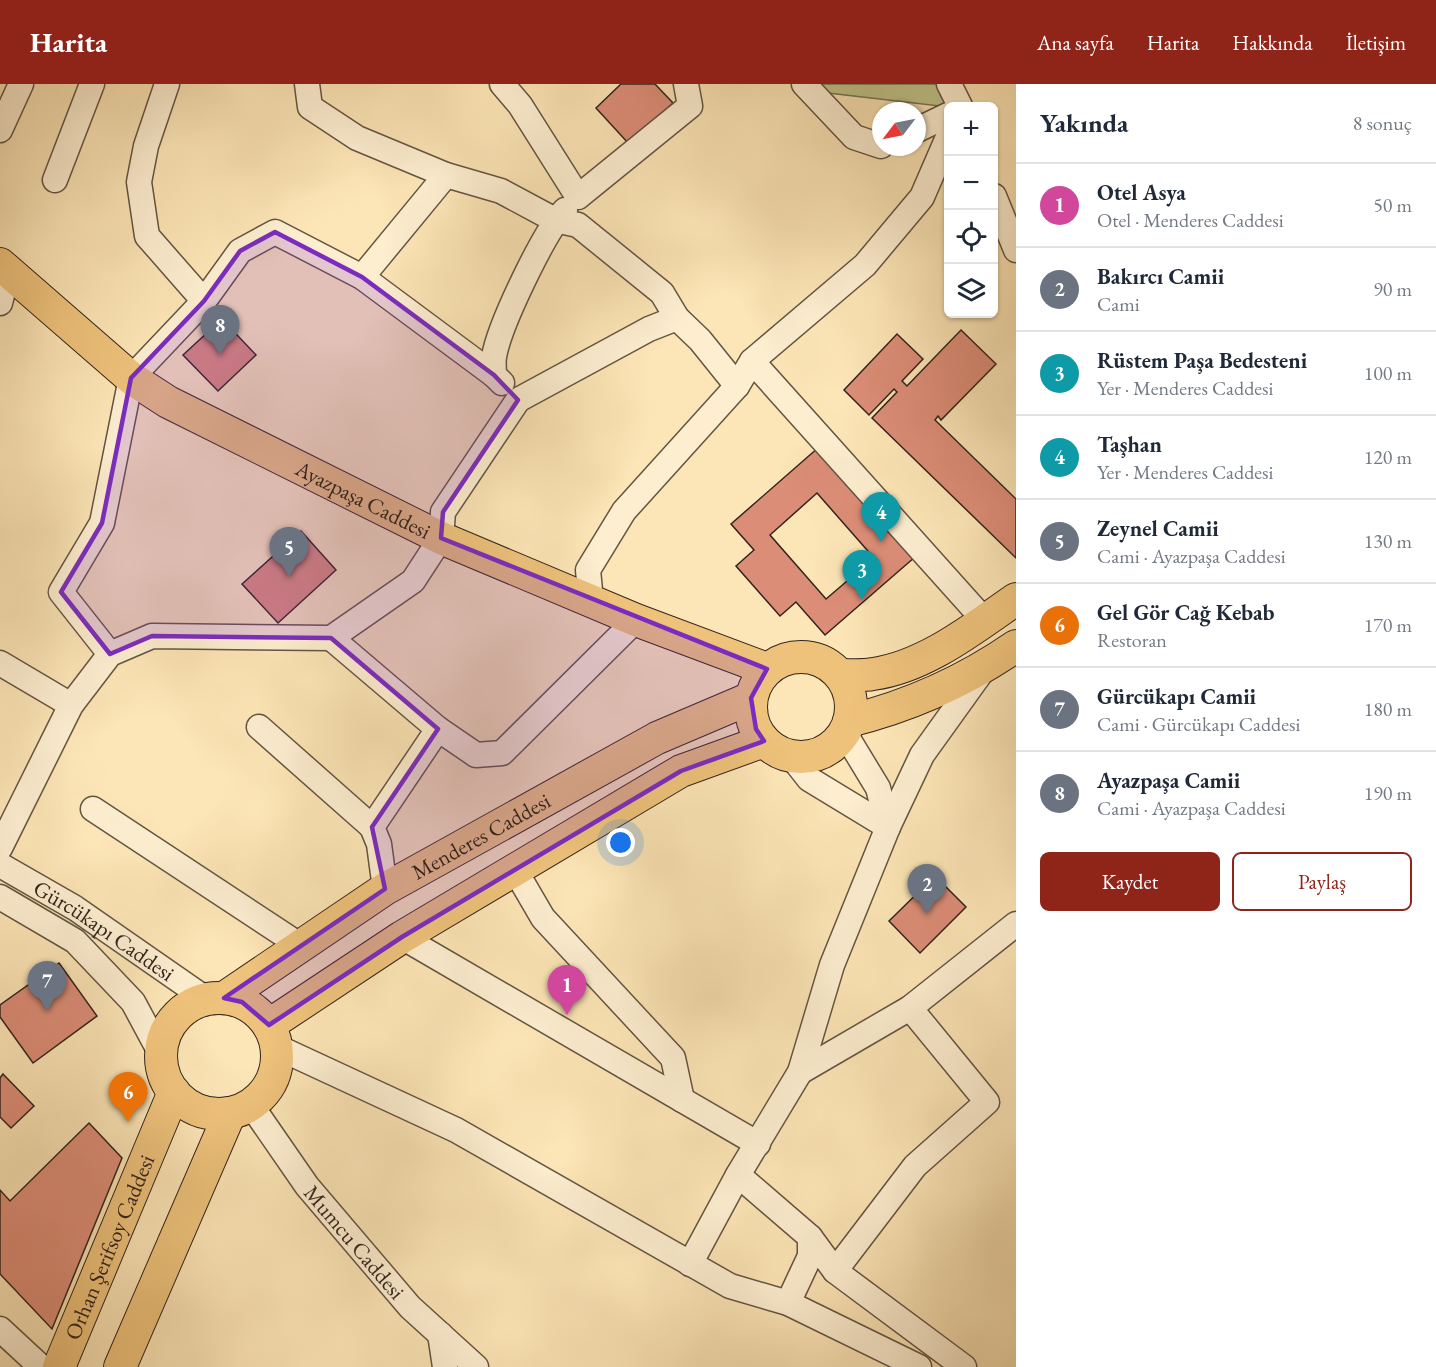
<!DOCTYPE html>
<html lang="tr">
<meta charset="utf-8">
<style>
body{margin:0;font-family:"EB Garamond",serif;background:#f6f6f7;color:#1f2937}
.controls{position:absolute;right:18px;top:18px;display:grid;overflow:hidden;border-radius:9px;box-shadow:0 2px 4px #0004}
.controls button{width:54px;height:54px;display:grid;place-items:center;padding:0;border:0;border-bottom:2px solid #e0e1e3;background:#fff;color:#1f2937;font:30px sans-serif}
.compass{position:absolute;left:872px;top:18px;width:54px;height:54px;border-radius:50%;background:#fff;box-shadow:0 2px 4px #0004;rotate:238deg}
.you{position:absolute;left:621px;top:759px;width:21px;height:21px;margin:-15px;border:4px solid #fff;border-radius:50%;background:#1a73e8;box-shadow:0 0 0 9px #1a73e833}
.badge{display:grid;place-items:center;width:39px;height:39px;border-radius:50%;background:#8f2418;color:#fff;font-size:20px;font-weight:700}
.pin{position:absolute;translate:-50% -50px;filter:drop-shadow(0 2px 3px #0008)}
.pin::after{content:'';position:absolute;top:32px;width:21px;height:18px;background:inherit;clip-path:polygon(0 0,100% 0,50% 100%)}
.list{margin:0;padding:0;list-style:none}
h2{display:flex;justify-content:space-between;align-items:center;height:78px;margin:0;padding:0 24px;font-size:26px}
h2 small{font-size:20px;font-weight:400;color:#747a83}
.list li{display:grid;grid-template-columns:39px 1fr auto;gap:18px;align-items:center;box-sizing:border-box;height:84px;padding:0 24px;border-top:2px solid #e0e1e3}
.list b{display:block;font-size:22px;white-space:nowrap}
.list p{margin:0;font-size:20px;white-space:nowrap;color:#747a83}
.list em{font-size:20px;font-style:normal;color:#747a83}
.actions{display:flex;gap:12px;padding:18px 24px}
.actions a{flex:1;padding:14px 0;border:2px solid #8f2418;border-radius:9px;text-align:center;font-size:21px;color:#8f2418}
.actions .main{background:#8f2418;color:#fff}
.icon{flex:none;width:33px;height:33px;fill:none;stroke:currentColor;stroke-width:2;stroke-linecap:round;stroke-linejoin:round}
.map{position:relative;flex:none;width:1016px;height:1283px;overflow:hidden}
header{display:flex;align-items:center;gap:36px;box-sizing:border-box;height:84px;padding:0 30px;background:#8f2418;color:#fff}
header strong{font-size:28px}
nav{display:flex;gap:33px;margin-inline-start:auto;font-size:21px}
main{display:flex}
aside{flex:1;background:#fff}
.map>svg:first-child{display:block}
.green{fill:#c0c58d;stroke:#797454;stroke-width:1.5}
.building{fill:#dc8d77;stroke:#32231c;stroke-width:1.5;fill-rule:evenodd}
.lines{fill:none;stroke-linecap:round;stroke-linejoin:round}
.minor-casing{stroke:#645442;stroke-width:27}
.major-casing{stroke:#32231c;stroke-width:34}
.minor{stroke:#fdeed0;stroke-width:24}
.major{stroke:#eec27b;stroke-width:32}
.marked{fill:#7b2cbf;fill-opacity:0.2;stroke:#7b2cbf;stroke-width:4.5;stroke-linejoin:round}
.labels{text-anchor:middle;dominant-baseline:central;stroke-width:6;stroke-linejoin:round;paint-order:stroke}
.street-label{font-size:22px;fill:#32231c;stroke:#fdeed0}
</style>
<header>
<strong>Harita</strong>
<nav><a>Ana sayfa</a><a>Harita</a><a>Hakkında</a><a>İletişim</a></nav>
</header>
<main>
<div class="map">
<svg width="1016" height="1283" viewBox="0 0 1016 1283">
<rect width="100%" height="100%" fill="#fce5b6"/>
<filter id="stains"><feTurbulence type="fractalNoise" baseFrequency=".00333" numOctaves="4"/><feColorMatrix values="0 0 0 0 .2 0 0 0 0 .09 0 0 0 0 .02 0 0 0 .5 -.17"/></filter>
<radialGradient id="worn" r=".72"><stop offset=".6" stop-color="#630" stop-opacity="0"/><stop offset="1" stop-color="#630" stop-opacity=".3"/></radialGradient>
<path class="green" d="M819,0h130l-1,23 -120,-14z"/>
<path class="building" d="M621,0h34l18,19 -44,41 -33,-36z
M222,235l34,36 -38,36 -35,-36z
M961,246l35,34 -55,56 -3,-4 -3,4 81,79v59l-144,-140 25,-26 -3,-3 -25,26 -25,-25 53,-56 26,25 -21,22 5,5z
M819,363l96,110 -90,78 -29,-33 -16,14 -44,-50 18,-16 -23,-26zM817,409l57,65 -48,41 -56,-64z
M301,447l35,39 -58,53 -36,-39z
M935,792l31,31 -46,46 -31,-32z
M59,879l38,53 -64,47 -33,-46v-12z
M3,990l31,32 -23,22 -11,-11v-39z
M89,1039l33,35 -70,171 -52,-55v-84l10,11z"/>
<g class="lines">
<g class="minor-casing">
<g id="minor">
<path d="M307,0l3,23 47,31 89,37 55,16 54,29 23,5 84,68 15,25 23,22 37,46"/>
<path d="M502,0l18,21 58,92 112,-91 -4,-22"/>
<path d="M804,0l50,53 27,9"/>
<path d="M949,0l11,22"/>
<path d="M0,46l21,-46"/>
<path d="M917,46l31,-15"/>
<path d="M55,96l37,-96"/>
<path d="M994,112l22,54"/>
<path d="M362,193l84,-102"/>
<path d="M204,217l36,-50 35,-19 87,45 132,98"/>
<path d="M0,219l8,-31"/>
<path d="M752,277l233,260"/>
<path d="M502,299l-8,-8c0,-6 -1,-13 0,-18 5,-31 50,-125 71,-147"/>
<path d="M591,517l-3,-31 36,-59 113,-125 15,-25 113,-96 57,-68 26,-60"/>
<path d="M331,554l107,91 38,26 26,-2 134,-133"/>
<path d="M110,570l-49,-62 41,-69 29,-145 73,-77 -57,-65 -8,-54 7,-36 21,-62"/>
<path d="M0,579l71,42"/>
<path d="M259,643l113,100"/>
<path d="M844,648l34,56 10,39"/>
<path d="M791,672l18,23 79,48"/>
<path d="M93,725l208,137"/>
<path d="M0,764l71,-143 39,-51 42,-18 179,2 82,-57 28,-43 2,-26 75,-112 131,-71 28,-11"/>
<path id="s1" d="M0,781l75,43 131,91"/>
<path d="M515,786l28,48 130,140 9,42"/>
<path d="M385,805l-6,-45 -7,-17 66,-98"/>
<path d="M0,813l75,44 58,61 28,52"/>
<path d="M402,853l356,207"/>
<path d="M277,963l179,83 274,156 58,17 131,64"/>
<path d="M800,988l110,-64 106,-84"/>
<path id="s2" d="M251,1021l56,81 103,121 66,60"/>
<path d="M738,1091l72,62v19l-22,47"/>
<path d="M810,1153l25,34 129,96"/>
<path d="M690,1180l48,-89 62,-103 32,-107 56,-138 34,-72 61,-85"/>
<path d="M835,1187l80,-105 72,-64 -77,-94"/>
<path d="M0,1245l41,38"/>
<path d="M440,1250l5,33"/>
</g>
</g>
<g class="major-casing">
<g id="major">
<path id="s3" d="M0,180l131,114 37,24 273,136 195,82 131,49"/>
<circle cx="801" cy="623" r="50"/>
<path d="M840,591c11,0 22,1 33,-1 52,-7 101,-46 143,-75"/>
<path d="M849,637c61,-15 115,-39 167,-75"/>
<path id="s4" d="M224,914l161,-109 272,-151 94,-40"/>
<circle cx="219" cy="972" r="58"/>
<path d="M269,941l133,-88 279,-166 83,-30"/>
<path id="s5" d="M59,1283l115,-275"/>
<path d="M120,1283l110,-254"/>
</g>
</g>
<use href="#minor" class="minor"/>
<use href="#major" class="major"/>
</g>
<path class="marked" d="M275,148l87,45 132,98 24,25 -75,112 -2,26 326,131 -16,29 5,31 8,12 -83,30 -279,166 -133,88 -27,-23 -18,-4 161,-109 -13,-62 66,-98 -107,-91 -179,-2 -42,18 -49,-62 41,-69 29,-145 73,-77 36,-50z"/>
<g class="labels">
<g class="street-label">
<text stroke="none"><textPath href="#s3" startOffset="436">Ayazpaşa Caddesi</textPath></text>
<text stroke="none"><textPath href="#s4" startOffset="304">Menderes Caddesi</textPath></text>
<text stroke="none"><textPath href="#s1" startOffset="123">Gürcükapı Caddesi</textPath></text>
<text stroke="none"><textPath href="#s2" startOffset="172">Mumcu Caddesi</textPath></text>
<text stroke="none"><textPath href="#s5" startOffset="130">Orhan Şerifsoy Caddesi</textPath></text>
</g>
</g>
<rect width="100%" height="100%" filter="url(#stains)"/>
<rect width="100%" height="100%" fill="url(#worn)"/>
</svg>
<div class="controls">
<button>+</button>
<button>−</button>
<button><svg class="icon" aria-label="locate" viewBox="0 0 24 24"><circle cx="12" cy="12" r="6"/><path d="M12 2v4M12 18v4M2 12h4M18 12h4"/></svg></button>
<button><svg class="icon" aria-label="layers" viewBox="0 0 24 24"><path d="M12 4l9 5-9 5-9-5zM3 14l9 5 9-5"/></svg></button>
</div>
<svg class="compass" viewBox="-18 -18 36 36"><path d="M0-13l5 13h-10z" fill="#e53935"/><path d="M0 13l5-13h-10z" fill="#747a83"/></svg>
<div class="you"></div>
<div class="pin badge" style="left:567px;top:931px;background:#d1479c">1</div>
<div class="pin badge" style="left:927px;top:830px;background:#6b7280">2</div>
<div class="pin badge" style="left:862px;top:516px;background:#0f9aa8">3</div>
<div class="pin badge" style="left:881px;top:458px;background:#0f9aa8">4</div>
<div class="pin badge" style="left:289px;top:493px;background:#6b7280">5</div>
<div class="pin badge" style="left:128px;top:1038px;background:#e8710a">6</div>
<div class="pin badge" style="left:47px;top:927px;background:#6b7280">7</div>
<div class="pin badge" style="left:220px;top:271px;background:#6b7280">8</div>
</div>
<aside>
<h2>Yakında<small>8 sonuç</small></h2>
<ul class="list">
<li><span class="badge" style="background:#d1479c">1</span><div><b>Otel Asya</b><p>Otel · Menderes Caddesi</p></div><em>50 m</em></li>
<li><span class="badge" style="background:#6b7280">2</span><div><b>Bakırcı Camii</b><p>Cami</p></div><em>90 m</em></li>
<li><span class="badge" style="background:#0f9aa8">3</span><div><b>Rüstem Paşa Bedesteni</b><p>Yer · Menderes Caddesi</p></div><em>100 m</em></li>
<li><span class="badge" style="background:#0f9aa8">4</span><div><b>Taşhan</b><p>Yer · Menderes Caddesi</p></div><em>120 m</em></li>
<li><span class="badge" style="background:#6b7280">5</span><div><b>Zeynel Camii</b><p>Cami · Ayazpaşa Caddesi</p></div><em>130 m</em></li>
<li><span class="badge" style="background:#e8710a">6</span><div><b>Gel Gör Cağ Kebab</b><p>Restoran</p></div><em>170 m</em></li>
<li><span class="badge" style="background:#6b7280">7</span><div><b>Gürcükapı Camii</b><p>Cami · Gürcükapı Caddesi</p></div><em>180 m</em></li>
<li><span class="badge" style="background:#6b7280">8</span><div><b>Ayazpaşa Camii</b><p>Cami · Ayazpaşa Caddesi</p></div><em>190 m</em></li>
</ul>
<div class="actions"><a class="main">Kaydet</a><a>Paylaş</a></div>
</aside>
</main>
